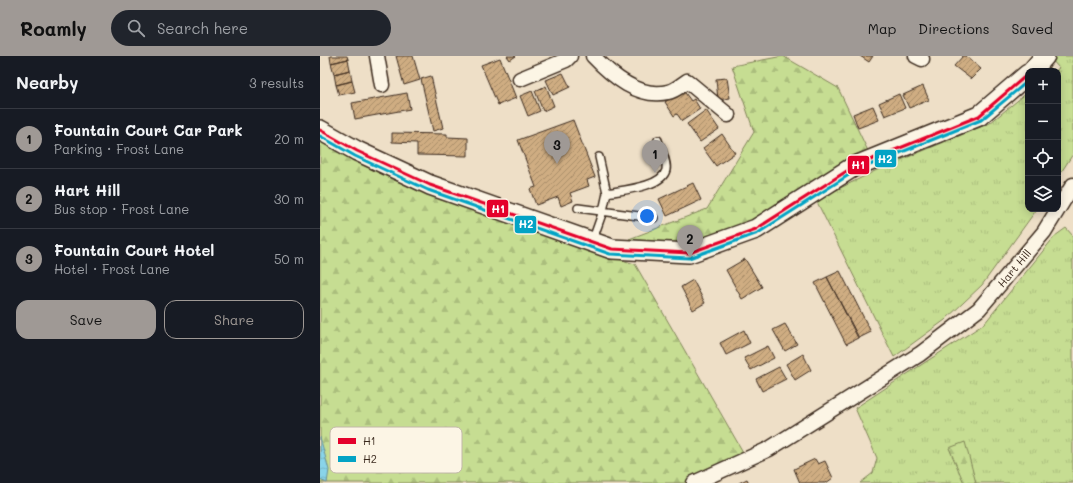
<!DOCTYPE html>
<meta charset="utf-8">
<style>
body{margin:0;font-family:Mali,sans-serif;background:#20242c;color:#f1f3f6}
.controls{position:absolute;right:12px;top:12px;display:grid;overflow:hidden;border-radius:8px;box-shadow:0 2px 10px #0003}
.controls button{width:36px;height:36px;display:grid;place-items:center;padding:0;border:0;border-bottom:1px solid #363941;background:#171b24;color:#f1f3f6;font:20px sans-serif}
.you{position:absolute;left:327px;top:160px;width:14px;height:14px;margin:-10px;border:3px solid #fff;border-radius:50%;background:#1a73e8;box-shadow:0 0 0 6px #1a73e833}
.badge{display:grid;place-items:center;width:26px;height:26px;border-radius:50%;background:#9f9995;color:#111;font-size:13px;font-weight:700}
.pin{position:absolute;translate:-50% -33px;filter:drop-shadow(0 1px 2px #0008)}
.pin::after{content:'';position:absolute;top:21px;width:14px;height:12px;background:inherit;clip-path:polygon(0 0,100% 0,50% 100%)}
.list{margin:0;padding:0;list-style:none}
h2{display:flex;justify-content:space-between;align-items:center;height:52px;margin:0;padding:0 16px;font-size:17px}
h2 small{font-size:13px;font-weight:400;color:#9ea1a6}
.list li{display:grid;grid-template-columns:26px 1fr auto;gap:12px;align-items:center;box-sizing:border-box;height:60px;padding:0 16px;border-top:1px solid #363941}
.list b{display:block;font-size:15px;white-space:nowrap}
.list p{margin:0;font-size:13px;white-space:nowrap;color:#9ea1a6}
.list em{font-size:13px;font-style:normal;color:#9ea1a6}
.actions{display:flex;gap:8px;padding:12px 16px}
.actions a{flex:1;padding:9px 0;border:1px solid #9f9995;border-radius:12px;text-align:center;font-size:14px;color:#9f9995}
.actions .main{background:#9f9995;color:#111}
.icon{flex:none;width:22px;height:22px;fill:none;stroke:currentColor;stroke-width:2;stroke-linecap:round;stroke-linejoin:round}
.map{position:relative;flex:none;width:753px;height:427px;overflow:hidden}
header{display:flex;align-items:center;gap:24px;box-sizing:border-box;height:56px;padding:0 20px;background:#9f9995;color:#111}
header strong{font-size:19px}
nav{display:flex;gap:22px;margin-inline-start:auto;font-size:14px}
.search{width:280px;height:36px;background:#20242c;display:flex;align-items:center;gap:10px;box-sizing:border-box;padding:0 14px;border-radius:22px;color:#9ea1a6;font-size:15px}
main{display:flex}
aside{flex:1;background:#171b24}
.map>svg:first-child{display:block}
.grass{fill:url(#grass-tufts);stroke:#808458}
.forest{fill:url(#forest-firs);stroke:#808458}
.water{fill:url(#water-waves);stroke:#6a9098}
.building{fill:url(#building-hatch);stroke:#3b2a1e}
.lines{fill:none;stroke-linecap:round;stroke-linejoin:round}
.lane-casing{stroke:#3b2a1e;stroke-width:10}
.street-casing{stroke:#3b2a1e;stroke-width:17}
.secondary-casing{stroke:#3b2a1e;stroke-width:22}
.lane{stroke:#fcf5e5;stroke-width:7}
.street{stroke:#fcf5e5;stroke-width:14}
.secondary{stroke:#fcf5e5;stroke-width:19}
.bus-1-casing{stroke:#fcf5e5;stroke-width:6}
.bus-2-casing{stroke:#fcf5e5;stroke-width:6}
.bus-1{stroke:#e4002b;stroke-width:3}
.bus-2{stroke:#03a3c5;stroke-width:3}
.labels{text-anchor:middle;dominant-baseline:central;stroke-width:3;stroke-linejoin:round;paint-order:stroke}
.street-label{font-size:11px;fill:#3b2a1e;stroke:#fcf5e5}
.key{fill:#fcf5e5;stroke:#c2b8a9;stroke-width:1}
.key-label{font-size:11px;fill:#3b2a1e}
.line-badge{stroke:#fcf5e5;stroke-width:1.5}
.badge-label{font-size:11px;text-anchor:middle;font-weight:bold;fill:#fff}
</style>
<header>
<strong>Roamly</strong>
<div class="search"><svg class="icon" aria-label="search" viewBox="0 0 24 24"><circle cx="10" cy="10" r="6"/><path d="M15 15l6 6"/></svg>Search here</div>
<nav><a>Map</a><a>Directions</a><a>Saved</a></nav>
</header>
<main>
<aside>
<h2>Nearby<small>3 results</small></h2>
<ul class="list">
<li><span class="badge">1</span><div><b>Fountain Court Car Park</b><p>Parking · Frost Lane</p></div><em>20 m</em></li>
<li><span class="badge">2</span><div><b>Hart Hill</b><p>Bus stop · Frost Lane</p></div><em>30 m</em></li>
<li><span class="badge">3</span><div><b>Fountain Court Hotel</b><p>Hotel · Frost Lane</p></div><em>50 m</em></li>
</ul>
<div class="actions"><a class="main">Save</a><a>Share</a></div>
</aside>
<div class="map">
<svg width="753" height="427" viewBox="0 0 753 427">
<defs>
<pattern id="grass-tufts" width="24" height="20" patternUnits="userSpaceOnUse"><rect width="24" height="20" fill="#c6dd92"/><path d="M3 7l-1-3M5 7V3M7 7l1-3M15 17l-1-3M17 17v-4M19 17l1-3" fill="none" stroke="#abbe7d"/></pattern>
<pattern id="forest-firs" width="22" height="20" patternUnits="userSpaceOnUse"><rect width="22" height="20" fill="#c6dd92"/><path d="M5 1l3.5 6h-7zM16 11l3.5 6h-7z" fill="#abbe7d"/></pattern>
<pattern id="water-waves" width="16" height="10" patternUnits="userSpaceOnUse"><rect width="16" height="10" fill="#89d4e9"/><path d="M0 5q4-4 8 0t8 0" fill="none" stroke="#77b6c7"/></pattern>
<pattern id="building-hatch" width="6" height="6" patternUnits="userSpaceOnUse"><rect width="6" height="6" fill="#cfad82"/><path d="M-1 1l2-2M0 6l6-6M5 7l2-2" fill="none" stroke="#a98d6a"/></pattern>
</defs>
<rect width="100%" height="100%" fill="#eedfc7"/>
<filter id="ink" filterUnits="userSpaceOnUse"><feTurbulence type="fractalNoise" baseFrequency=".025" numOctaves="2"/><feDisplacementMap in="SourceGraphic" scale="8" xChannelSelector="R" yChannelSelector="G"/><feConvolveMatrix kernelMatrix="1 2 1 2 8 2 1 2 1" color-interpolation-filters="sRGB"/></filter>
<g filter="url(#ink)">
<path class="grass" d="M734,0h19v98l-15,23v-106h-3l4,-3 -8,-9z
M708,36v117h9l-55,76 -37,35 -51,37 -78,-157 61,-30 113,-47z
M746,172l7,8v247h-213l13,-10 4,-15 -22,-50 129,-84 71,-88z"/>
<path class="forest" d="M463,0l55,32 30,63 -116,71 -69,23 -54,-6 78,-30 47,-77 -22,-66z
M0,82l125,62 124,44 66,20 112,195 -46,24h-381z
M645,386l11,41h-12l-15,-35z"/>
<path class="water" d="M0,381l9,33 -2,13 -7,-3z"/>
<path class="building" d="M10,0h17l1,3 -17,4z
M76,0h17l7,24 -16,5z
M187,0h9l-6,4z
M540,0h13l-4,6z
M643,0h3l15,13 -10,10 -17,-13z
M180,2l16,40 -18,7 -17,-40z
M28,3l2,11 -16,4 -3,-11z
M30,14l2,11 -16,4 -2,-11z
M243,17l7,14 -17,8 -7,-15z
M111,20l12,52 -10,3 -12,-52z
M407,22l3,20 -12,2 -2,-21z
M32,25l3,11 -16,3 -3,-10z
M226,30l8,20 -11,5 -8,-20z
M603,30l6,14 -20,8 -6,-13z
M363,34l8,11 3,-2 6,10 -18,12 -5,-7 -3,2 -9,-14z
M212,35l8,20 -12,5 -8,-20z
M87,37l3,16 -55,10 -3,-16z
M579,38l6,14 -20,8 -6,-13z
M553,50l6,14 -21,8 -5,-14z
M386,54l13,19 -19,13 -13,-18z
M253,64l22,57 -8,3 2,6 -19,7 3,8 -12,5 -3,-9 -22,8 -6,-16 6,-2 -18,-47z
M72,77l55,1v3l21,1v18l-51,-1v-12l-25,-1z
M402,78l13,19 -19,13 -13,-18z
M373,127l8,17 -34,16 -8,-17z
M425,203l17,28 -20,12 -16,-29z
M520,215l31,61 -12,6 -32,-61z
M507,221l31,61 -12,6 -31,-61z
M373,224l12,23 -12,7 -12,-23z
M465,268l12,20 -12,7 -12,-21z
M424,274l6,13 -24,12 -6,-12z
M448,290l6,12 -23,12 -7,-12z
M483,298l8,16 -16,10 -9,-16z
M459,311l7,12 -24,12 -6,-12z
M495,403l3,5 7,-3 8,17 -7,5h-26l-6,-14z
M427,423l2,4h-10z"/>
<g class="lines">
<g class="lane-casing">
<path id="lane" d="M287,137c16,-3 55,-6 59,-23 2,-8 -6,-22 -8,-30
M258,152l76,10
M272,186l11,-31 4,-18 -8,-36"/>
</g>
<g class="street-casing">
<path id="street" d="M57,0l5,29
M273,0c19,20 46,43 75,36 7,-1 13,-7 19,-11l41,34
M596,0l6,3
M200,23l46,-19 4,-4
M374,427l75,-34 151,-95 59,-45 65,-77 29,-47"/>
</g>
<g class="secondary-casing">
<path id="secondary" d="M712,15l13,-15
M0,74l37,21 73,34 182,64 77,4 67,-24 97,-62 126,-51 49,-42"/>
</g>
<use href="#lane" class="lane"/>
<use href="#street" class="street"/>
<use href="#secondary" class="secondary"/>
<g class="bus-1-casing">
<path id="bus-1" d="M0,74l37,21 73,34 182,64 77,4 67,-24 97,-62 126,-51 49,-42"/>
</g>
<g class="bus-2-casing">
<path id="bus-2" d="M0,80l35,20 73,34 182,64 79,4 69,-25 97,-62 126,-51 47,-39"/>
</g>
<use href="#bus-1" class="bus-1"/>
<use href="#bus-2" class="bus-2"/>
</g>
</g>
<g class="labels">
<g class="street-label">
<text transform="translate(694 212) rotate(-50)">Hart Hill</text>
</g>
</g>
<rect x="10" y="371" width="132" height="46" rx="6" class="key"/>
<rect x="18" y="382" width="18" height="6" fill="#e4002b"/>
<rect x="18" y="400" width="18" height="6" fill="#03a3c5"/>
<g class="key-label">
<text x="43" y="389">H1</text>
<text x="43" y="407">H2</text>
</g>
<g class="line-badge">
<rect x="554" y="93" width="23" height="19" rx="4" fill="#03a3c5"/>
<rect x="527" y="99" width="23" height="20" rx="4" fill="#e4002b"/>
<rect x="166" y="143" width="23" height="19" rx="4" fill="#e4002b"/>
<rect x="194" y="159" width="23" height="19" rx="4" fill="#03a3c5"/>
</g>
<g class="badge-label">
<text x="565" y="107">H2</text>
<text x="538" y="113">H1</text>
<text x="178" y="157">H1</text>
<text x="206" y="172">H2</text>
</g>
</svg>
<div class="controls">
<button>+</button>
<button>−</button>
<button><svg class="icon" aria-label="locate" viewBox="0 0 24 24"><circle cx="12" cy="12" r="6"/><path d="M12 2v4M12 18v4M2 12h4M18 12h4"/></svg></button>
<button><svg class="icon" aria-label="layers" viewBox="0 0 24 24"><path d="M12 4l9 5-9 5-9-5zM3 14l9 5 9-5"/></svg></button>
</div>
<div class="you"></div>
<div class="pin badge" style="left:335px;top:117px">1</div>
<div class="pin badge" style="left:370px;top:202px">2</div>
<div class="pin badge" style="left:237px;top:108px">3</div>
</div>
</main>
